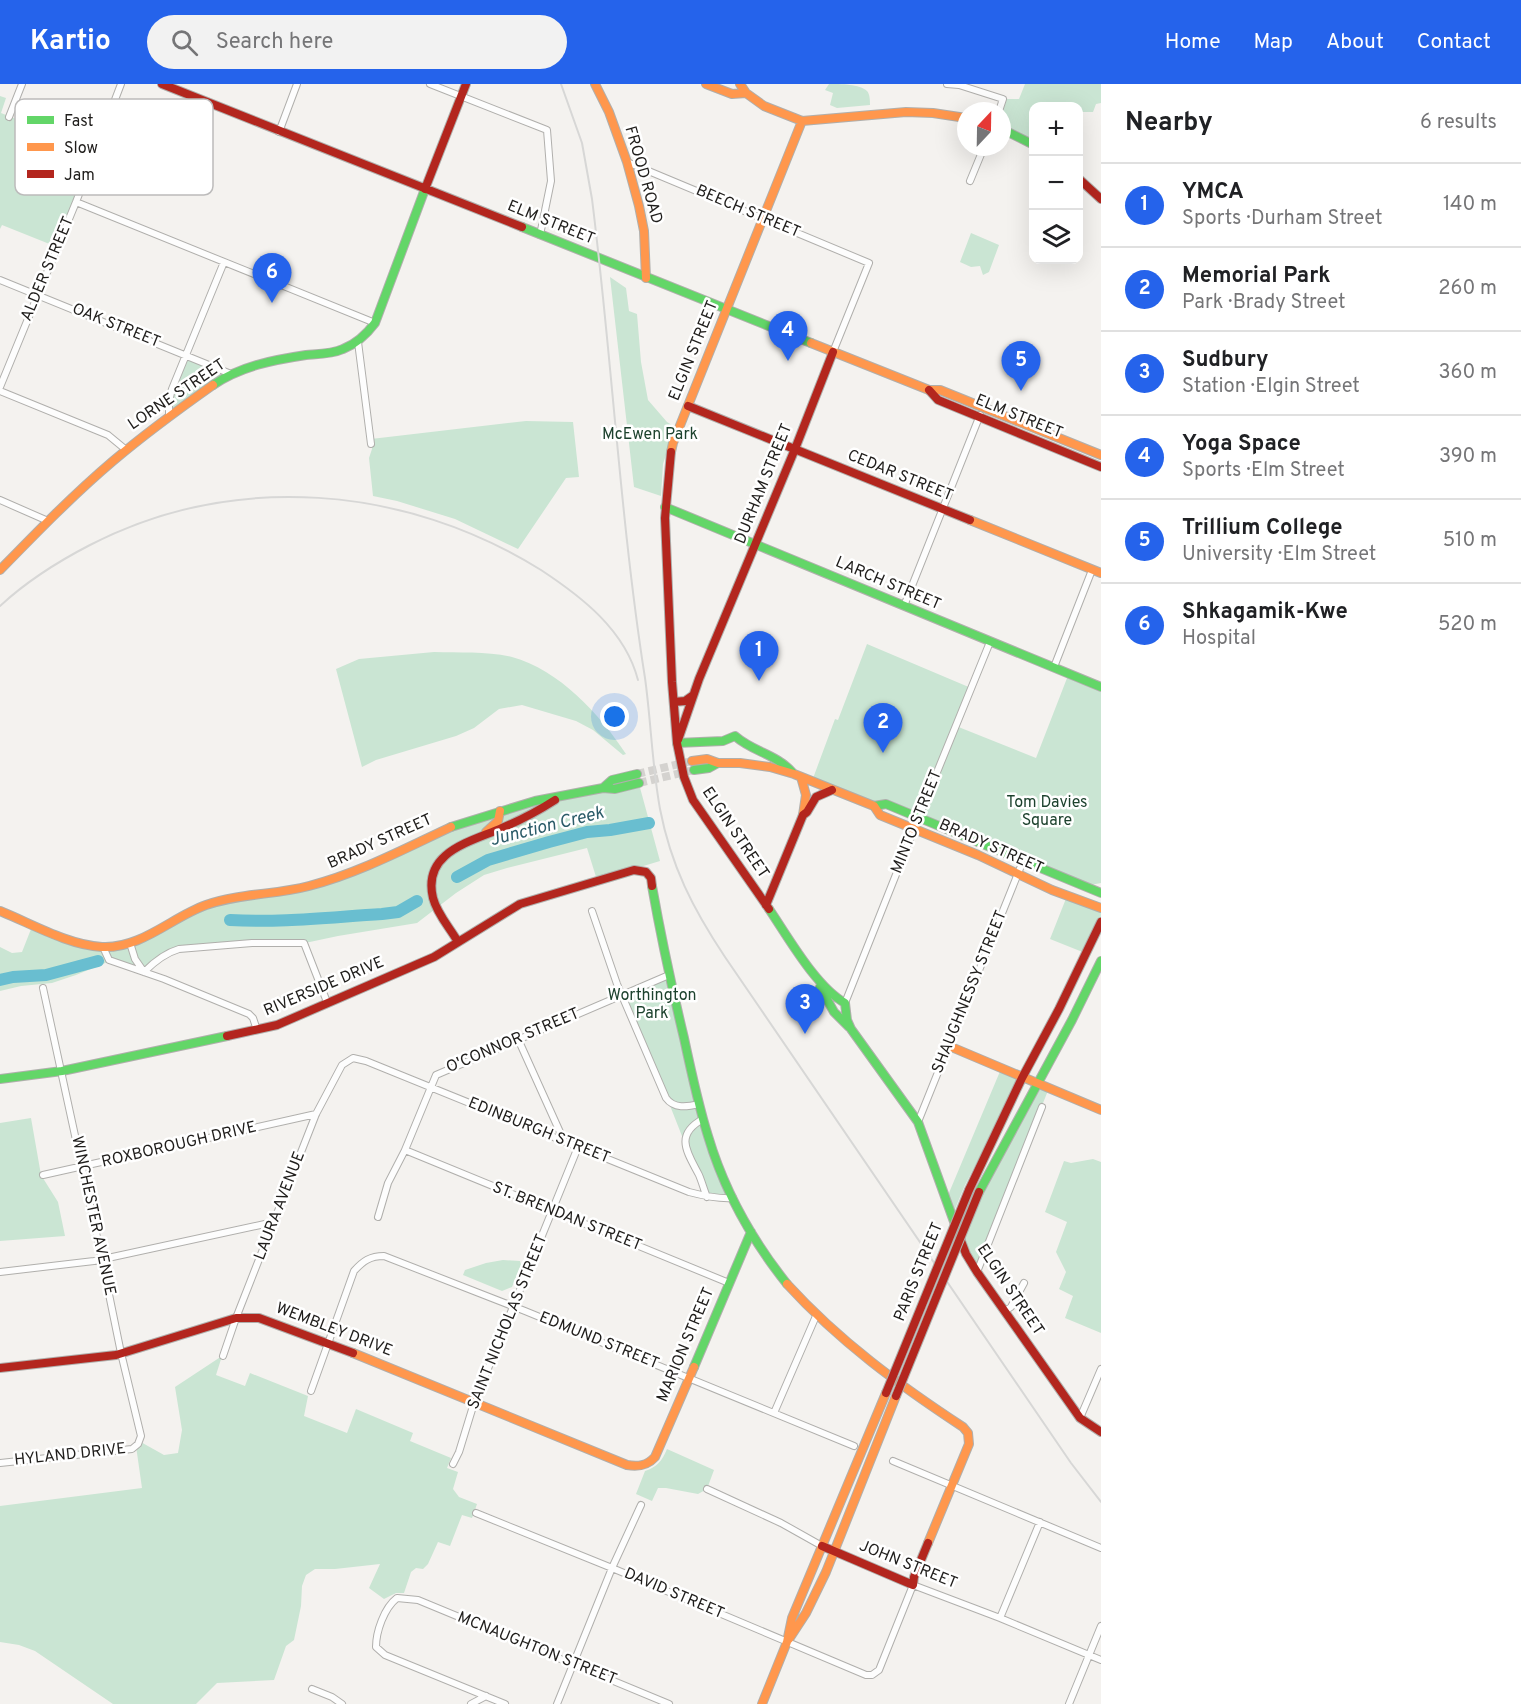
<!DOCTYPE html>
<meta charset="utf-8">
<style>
body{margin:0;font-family:Overpass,sans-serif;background:#f2f2f2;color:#202124}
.controls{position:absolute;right:18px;top:18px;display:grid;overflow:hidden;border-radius:12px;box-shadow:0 6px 24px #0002}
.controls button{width:54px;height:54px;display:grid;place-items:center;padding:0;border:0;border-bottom:2px solid #e0e0e0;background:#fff;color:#202124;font:30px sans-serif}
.compass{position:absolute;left:957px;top:18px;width:54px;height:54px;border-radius:50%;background:#fff;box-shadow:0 6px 24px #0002;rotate:22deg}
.you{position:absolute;left:615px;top:633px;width:21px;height:21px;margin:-15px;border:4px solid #fff;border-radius:50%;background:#1a73e8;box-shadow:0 0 0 9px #1a73e833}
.badge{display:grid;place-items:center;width:39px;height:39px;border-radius:50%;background:#2563eb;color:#fff;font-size:20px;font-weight:700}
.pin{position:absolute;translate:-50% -50px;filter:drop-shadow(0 2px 3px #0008)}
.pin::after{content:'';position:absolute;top:32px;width:21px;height:18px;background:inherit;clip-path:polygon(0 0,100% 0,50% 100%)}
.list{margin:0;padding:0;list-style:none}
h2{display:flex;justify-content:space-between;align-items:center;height:78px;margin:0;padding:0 24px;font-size:26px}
h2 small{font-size:20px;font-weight:400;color:#757577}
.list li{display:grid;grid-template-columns:39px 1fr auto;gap:18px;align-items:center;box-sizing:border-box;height:84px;padding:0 24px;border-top:2px solid #e0e0e0}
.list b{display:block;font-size:22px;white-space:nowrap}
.list p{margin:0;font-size:20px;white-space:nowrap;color:#757577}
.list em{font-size:20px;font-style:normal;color:#757577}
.icon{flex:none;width:33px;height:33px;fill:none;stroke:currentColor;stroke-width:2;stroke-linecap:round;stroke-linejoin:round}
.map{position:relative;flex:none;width:1101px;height:1620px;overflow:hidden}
header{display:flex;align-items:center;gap:36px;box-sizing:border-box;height:84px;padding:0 30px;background:#2563eb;color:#fff}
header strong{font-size:28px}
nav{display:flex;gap:33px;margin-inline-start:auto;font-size:21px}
.search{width:420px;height:54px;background:#f2f2f2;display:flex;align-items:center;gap:15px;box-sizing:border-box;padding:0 21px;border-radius:33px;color:#757577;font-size:22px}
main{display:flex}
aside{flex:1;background:#fff}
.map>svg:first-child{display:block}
.green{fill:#cae5d3}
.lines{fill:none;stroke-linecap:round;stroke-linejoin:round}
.river{stroke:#69bed0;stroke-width:12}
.secondary-tunnel{stroke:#d4d2cf;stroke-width:8;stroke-dasharray:8 4;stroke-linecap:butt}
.street-casing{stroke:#b0afac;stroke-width:8}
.fast-casing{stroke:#b0afac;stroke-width:10}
.slow-casing{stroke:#b0afac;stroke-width:10}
.jam-casing{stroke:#b0afac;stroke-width:10}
.street{stroke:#fdfdfd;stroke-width:6}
.fast{stroke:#63d668;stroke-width:8}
.slow{stroke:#ff974d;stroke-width:8}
.jam{stroke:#b3261e;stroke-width:8}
.rail{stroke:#d7d7d6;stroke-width:2}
.jam-bridge-casing{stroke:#b0afac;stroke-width:10;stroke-linecap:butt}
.jam-bridge{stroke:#b3261e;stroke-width:8}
.labels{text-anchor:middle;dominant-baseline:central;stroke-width:5;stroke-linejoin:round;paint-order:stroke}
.street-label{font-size:16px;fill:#1f1d1b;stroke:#fff}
.park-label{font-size:16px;fill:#1d422e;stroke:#fff}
.water-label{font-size:18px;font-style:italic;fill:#2c5c69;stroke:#fff}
.key{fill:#fff;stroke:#bcbbbb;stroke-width:1.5}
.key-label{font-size:16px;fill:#1f1d1b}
</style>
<header>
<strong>Kartio</strong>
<div class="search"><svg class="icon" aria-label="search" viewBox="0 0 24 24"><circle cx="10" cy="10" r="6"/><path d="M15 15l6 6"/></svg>Search here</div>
<nav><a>Home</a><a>Map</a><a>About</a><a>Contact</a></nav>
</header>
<main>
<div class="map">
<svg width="1101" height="1620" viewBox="0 0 1101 1620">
<rect width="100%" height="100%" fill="#f4f2ef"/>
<path class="green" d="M829,0c11,0 31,0 38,7 3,3 3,10 3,14l-33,3 -7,-3 3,-12 -8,-3z
M1025,0h76v19l-5,1 -3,8h-14l-1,-6h-44v35l-32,-12 2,-30h15z
M0,12l6,2 -5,15 94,37 -38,97 -55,-22 -2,4z
M971,149l28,12 -10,27 -6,3 -3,-9 -9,1 -11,-5z
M610,193l16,11 3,23 8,3 4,48 7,38 19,22 8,5 -12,37 -2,32 -27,-9z
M187,271l44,18 -61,43v-19z
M526,337l47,1 6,55 -13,1 -48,71 -63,-30 -58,-18 -24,-5 -4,-38 3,-9 -1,-10z
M867,560l104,44 -15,38 80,32 33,-85 32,13v197l-16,3 -199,-83 -12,3 -62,-25 23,-62 3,1z
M434,568c25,1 53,-1 78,5 47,13 88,57 114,97l-3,1 -30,-25 -17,-9 -54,-16 -23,4 -25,19 -18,8 -80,24 -14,7 -26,-98 23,-10z
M639,700l21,77 -63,19 -10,-32 -80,20 -23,7 -28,18 -39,30 -79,13 -33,7h-54l-82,9 -25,20 -34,-11 -34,14 -24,8 -31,3 -21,5v-44l12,6 10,-1 11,-28 44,18 43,3 74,-36 127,-26 182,-74z
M1067,812l34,13v11l-16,33 -35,-14z
M669,890l30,129 34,94h-27l-39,-99 -45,-104z
M1001,985l20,8 -56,108 -13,31 -6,-16z
M1043,1001l6,3 -43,108 -26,76 -10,-18 -5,-16 19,-49 48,-87z
M31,1034l10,57 17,27 7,34 -65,5v-118z
M1093,1075l8,3v171l-36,-15 8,-22 -14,-7 7,-17 -10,-20 11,-30 -22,-10 19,-51 7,2z
M503,1176l17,1 1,4 -9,22 -10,4 -39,-16 2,-5 21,-7z
M222,1272l-6,19 29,11 5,-13 58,23 -4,20 43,17 9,-24 57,24 -3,8 41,17 -4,10 11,4 -5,17 6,8 18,7 -5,14 -10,-3 -12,31 -12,-4 -10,22 -5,5 -7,-1 -5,4 -7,21h-8l-12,6 -15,-11 11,-24 -45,5h-20l-9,6 -4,11 -1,20 -7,34 -8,6 -12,34 -57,3 -21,21h-83l-78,-53 -16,-6 -19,-3v-136l142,-18 -6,-42 3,-5 25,14 14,-2 4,-23 -7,-43z
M667,1365l47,21 -7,19 -9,5 -32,-6h-8l-6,13 -16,-7 9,-23c12,-4 17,-10 22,-22z"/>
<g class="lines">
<path class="river" d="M457,793l31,-17 61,-18 38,-10 23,-2 39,-7
M230,836c50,3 101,-3 152,-6l16,-2 19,-11
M0,896l13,-3 33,-2 52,-14"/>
<path class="secondary-tunnel" d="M637,690l55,-13
M639,699l55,-13"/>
<g class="street-casing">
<path id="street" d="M430,0l117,46 4,51 -11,54
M947,0l12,1 44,14 -4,12
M9,33l13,-33
M279,48l18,-48
M627,78l242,101 -36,89
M970,97l14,-34
M76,118l299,121
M0,196l231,94
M358,258l13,102
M0,303l76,-185 45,-118
M0,307l108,44 17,14
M169,332v-15l3,-12 52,-127
M0,416l48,21
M904,522l76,-191
M1054,583l38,-97
M592,827l25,73 49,114c8,11 21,9 33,6
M130,859l5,16 9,13
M103,863l6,13 55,19 85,35 4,4 4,12
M144,888c11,-11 21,-19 35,-23l73,-6h52l23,59
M845,919l77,-194 68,-167
M518,955l46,102
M703,1035c-29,16 -16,33 -4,56 3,7 5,15 8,22
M918,1038l105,-261
M405,1066l324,133
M43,1091l273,-61
M378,1133l10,-34 17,-33 31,-75 233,-100
M0,1188l94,-11 180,-39
M977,1188l65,-165
M1005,1227l6,-4 13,-24
M223,1272l13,-38 80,-204 26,-49 11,-7 13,3 323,131c15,4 28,7 44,6
M311,1307l43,-120c9,-10 16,-15 30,-15l141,55 329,135
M774,1329l42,-97
M1080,1334l21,-49
M893,1377l208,87
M0,1379l132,-14 6,-5 3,-8 -20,-83 -19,-93 -59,-272
M453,1380l6,-12 15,-49 104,-256
M707,1405l74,34 41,23
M476,1429l136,55 254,107h6l7,-5 34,-85 87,33 101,42
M1000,1534l40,-96
M312,1605l20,8 10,7
M471,1620l15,-8
M505,1620l-120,-49 -9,-8c0,-15 8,-39 21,-49l21,2 251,104
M557,1620l55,-136 29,-63
M1069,1620l32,-78"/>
</g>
<g class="fast-casing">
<path id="fast" d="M1002,45l32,16
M522,143l289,116
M213,301c28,-19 60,-25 93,-30 12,-1 26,-1 37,-6 13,-5 23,-14 32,-26l50,-134
M665,423l436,180
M677,659l46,-2 12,-5c18,16 41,18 57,36
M694,686l15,-2 9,-5
M603,704l9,-8 25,-6
M874,722l12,-2 215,89
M451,743l84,-26 68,-13 12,1 24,-6
M652,802c9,51 20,102 32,152 7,33 14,66 24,98 16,54 44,104 79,148
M769,825c19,28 47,78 76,94l2,17 4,9 67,93 43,119
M820,903l14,25 15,15
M0,995l62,-8 165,-35
M979,1108l93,-172 29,-59
M694,1283l57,-135"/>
</g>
<g class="slow-casing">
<path id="slow" d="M595,0l14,28 18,50 12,44 5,25 2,47
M706,0l26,10 14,-1
M740,0l6,9 18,13 38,15 104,-9 27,1 33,5
M811,259l118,47h11l161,65
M671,368l2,-9 129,-322
M970,436l131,53
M0,486c37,-38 73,-75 113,-109 32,-27 66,-52 100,-76
M692,677l15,-2 11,4h22l30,4 24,7 80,32 6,9 98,40 74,35 49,18
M801,693l5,18 -3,20
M486,748l12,-11 2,-10
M0,827c32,13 68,34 102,36 39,2 70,-30 104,-42 35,-12 69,-10 103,-19 50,-13 95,-37 142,-59
M949,962l152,64
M787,1200c52,57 112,101 176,143l5,6 1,11 -41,99
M353,1269l274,112c11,2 20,1 28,-8l39,-90
M789,1555l17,-26 20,-41 70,-176
M762,1620l25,-62 5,-24 94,-225"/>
</g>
<g class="jam-casing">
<path id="jam" d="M162,0l360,143
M1078,94l23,21
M425,105l41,-105
M929,306l9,10 163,67
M688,322l282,114
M671,368l-6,66 7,164 5,61 7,34 9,23 76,109
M674,618l11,-1 7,-5
M678,656l21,-61 96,-230 38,-97
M766,821l37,-90 4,-3 9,-15 16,-7
M458,858c-8,-14 -21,-28 -25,-44 -11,-46 37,-56 69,-70 19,-8 36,-17 53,-28
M227,952l50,-11 157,-68 86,-53 114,-34 12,2 5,6 1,8
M969,1106l53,-112 37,-69 42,-87
M961,1157l5,13 11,18 103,146 21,14
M0,1284l116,-13 120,-37h23l94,35
M822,1462l91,39 1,-8 14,-34"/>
</g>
<use href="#street" class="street"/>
<use href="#fast" class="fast"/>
<use href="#slow" class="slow"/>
<use href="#jam" class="jam"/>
<path class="rail" d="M561,0l21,59 10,56c20,159 28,320 53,479 6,43 7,87 15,131 11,57 33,100 65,148l346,506 30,39
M0,522c27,-25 57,-44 90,-61 144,-74 315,-60 451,25 41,27 84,60 97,110"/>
<g class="jam-bridge-casing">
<path id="jam-bridge" d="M886,1309l83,-203
M896,1312l83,-204"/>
</g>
<use href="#jam-bridge" class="jam-bridge"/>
</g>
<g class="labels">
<g class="street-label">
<text transform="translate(643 91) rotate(74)">FROOD ROAD</text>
<text transform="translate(748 128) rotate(23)">BEECH STREET</text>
<text transform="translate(551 139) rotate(22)">ELM STREET</text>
<text transform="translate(48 185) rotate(-67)">ALDER STREET</text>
<text transform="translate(116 242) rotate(22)">OAK STREET</text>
<text transform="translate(694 267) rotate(-68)">ELGIN STREET</text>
<text transform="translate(177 311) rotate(-34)">LORNE STREET</text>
<text transform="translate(1019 333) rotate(22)">ELM STREET</text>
<text transform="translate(900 392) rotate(22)">CEDAR STREET</text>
<text transform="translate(764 400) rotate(-68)">DURHAM STREET</text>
<text transform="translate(888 500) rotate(23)">LARCH STREET</text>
<text transform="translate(917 738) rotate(-68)">MINTO STREET</text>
<text transform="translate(735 749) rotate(56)">ELGIN STREET</text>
<text transform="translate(380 758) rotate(-24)">BRADY STREET</text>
<text transform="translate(991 763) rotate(24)">BRADY STREET</text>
<text transform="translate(324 903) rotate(-23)">RIVERSIDE DRIVE</text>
<text transform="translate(970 908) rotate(-68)">SHAUGHNESSY STREET</text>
<text transform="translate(513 957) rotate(-23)">O'CONNOR STREET</text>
<text transform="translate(539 1047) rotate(22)">EDINBURGH STREET</text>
<text transform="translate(179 1061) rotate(-13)">ROXBOROUGH DRIVE</text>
<text transform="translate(280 1122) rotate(-69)">LAURA AVENUE</text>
<text transform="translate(93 1132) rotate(78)">WINCHESTER AVENUE</text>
<text transform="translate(567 1133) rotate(22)">ST. BRENDAN STREET</text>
<text transform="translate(919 1188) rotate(-68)">PARIS STREET</text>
<text transform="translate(1010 1206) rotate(56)">ELGIN STREET</text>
<text transform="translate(508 1238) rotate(-68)">SAINT NICHOLAS STREET</text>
<text transform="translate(334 1246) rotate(21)">WEMBLEY DRIVE</text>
<text transform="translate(599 1257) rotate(22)">EDMUND STREET</text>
<text transform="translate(686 1261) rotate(-67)">MARION STREET</text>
<text transform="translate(70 1371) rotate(-6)">HYLAND DRIVE</text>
<text transform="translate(908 1481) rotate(22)">JOHN STREET</text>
<text transform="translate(674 1510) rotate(23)">DAVID STREET</text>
<text transform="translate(537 1565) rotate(22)">MCNAUGHTON STREET</text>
</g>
<g class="park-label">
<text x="650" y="351">McEwen Park</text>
<text x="1047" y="719">Tom Davies<tspan x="1047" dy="18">Square</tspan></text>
<text x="652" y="912">Worthington<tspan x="652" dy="18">Park</tspan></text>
</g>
<g class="water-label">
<text transform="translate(547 743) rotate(-14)">Junction Creek</text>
</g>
</g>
<rect x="15" y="15" width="198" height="96" rx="9" class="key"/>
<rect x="27" y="32" width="27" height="8" fill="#63d668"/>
<rect x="27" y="59" width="27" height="8" fill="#ff974d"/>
<rect x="27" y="86" width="27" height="8" fill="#b3261e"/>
<g class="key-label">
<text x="64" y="42">Fast</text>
<text x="64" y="69">Slow</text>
<text x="64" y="96">Jam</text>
</g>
</svg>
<div class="controls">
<button>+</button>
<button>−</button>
<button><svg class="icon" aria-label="layers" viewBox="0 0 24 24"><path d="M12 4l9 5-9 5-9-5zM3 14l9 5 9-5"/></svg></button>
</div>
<svg class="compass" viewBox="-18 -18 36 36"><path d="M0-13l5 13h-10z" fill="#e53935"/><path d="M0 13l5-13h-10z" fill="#757577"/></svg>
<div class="you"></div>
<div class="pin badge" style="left:759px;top:597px">1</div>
<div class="pin badge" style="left:883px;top:669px">2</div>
<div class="pin badge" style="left:805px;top:950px">3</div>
<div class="pin badge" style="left:788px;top:277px">4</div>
<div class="pin badge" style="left:1021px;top:307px">5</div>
<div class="pin badge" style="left:272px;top:219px">6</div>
</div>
<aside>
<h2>Nearby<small>6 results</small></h2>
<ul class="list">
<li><span class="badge">1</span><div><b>YMCA</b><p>Sports · Durham Street</p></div><em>140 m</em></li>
<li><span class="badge">2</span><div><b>Memorial Park</b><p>Park · Brady Street</p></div><em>260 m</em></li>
<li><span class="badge">3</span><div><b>Sudbury</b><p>Station · Elgin Street</p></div><em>360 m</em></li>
<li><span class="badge">4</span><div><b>Yoga Space</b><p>Sports · Elm Street</p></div><em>390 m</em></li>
<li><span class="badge">5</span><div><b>Trillium College</b><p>University · Elm Street</p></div><em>510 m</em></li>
<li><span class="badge">6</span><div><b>Shkagamik-Kwe</b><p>Hospital</p></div><em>520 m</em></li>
</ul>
</aside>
</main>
